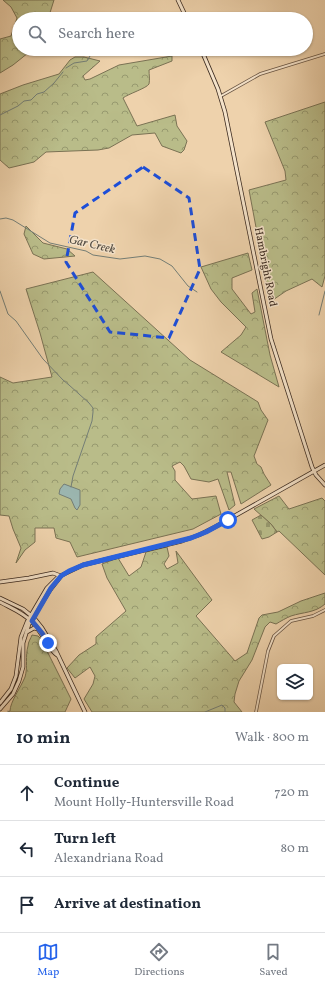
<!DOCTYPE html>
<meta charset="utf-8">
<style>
body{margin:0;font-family:Vollkorn,serif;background:#f6f6f7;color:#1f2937}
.controls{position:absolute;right:12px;bottom:12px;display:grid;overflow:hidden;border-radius:6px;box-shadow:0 1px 3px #0004}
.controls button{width:36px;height:36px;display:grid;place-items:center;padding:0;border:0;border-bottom:1px solid #e0e1e3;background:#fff;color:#1f2937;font:20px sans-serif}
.stop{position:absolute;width:12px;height:12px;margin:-9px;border:3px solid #2563eb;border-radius:50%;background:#fff}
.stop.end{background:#2563eb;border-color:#fff;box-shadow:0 1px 4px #0008}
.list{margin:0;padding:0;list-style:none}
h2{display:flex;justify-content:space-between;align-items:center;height:52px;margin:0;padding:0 16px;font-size:17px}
h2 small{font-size:13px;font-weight:400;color:#747a83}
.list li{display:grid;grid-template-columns:26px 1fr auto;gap:12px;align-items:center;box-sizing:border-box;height:56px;padding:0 16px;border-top:1px solid #e0e1e3}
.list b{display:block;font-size:15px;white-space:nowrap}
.list p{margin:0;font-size:13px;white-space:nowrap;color:#747a83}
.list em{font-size:13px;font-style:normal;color:#747a83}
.icon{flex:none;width:22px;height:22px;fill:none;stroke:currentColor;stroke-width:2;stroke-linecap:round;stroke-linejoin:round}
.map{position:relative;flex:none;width:325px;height:712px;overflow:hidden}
.search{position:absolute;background:#fff;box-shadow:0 1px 3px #0004;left:12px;right:12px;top:12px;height:44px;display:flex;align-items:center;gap:10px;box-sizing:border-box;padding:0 14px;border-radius:22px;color:#747a83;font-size:15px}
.sheet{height:220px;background:#fff}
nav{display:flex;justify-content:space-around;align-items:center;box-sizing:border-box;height:56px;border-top:1px solid #e0e1e3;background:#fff;font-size:11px;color:#747a83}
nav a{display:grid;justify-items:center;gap:2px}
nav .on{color:#2563eb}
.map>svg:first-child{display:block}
.forest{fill:url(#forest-crowns);stroke:#7a7254}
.cemetery{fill:url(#cemetery-stones);stroke:#7a7254}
.water{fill:#9bb6b0;stroke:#747e76}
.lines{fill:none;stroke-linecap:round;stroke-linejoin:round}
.stream{stroke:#747e76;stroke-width:1}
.street-casing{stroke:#675342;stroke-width:3.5}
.secondary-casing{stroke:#3a291f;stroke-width:4.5}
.street{stroke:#f4e2c9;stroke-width:2}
.secondary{stroke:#f4e2c9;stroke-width:3}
.route{stroke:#2563eb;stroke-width:5}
.marked{fill:none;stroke:#1d4ed8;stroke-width:3;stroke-dasharray:8 5;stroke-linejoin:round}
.labels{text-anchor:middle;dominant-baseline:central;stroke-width:3;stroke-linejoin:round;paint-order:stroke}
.street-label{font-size:11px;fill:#3a291f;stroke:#f4e2c9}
.water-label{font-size:12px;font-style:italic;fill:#524c43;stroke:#f4e2c9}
</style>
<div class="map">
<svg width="325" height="712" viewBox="0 0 325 712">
<defs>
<pattern id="forest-crowns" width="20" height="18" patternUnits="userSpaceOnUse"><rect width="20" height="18" fill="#b9bc89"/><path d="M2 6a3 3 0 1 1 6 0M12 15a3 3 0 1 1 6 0" fill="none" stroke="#97996f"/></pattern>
<pattern id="cemetery-stones" width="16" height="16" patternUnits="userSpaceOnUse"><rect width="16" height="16" fill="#b9bc89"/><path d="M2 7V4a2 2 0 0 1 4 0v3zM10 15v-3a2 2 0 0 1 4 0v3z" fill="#97996f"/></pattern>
</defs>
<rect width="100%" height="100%" fill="#eed2ac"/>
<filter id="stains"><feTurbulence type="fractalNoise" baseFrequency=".005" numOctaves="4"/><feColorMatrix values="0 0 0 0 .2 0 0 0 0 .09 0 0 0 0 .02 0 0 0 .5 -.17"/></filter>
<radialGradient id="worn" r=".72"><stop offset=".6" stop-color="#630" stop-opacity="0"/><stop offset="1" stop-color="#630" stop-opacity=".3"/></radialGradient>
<path class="forest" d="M3,0h51l-6,19h-29v30h14l-20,16 -13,8v-34l11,-3 6,-18 -6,-11z
M172,56v5l-23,9c0,4 1,10 0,14 -2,4 -21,10 -26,14l14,28 38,-11 2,11 10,15 -3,9 -3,3 -19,-7 -7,-13 -23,2 -23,13 -11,2 -52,2 -12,10 -25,6 -9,-8v-66l23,-9 36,-11 11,-14 5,-3h9l16,4 -17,15 2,4 5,-1 29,-14z
M325,102v174l-3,11 -10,-8 -26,12 -16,11 -21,-112 37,-10 -1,-9 -20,-49z
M26,226l17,17 24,6 8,7 -31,3 -11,-5 -9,-20z
M248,253l4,17 -20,8v11l19,25 4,-2 -3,-19 5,-4 13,66 9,32 -58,-35 20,-17 5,-8 -25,-25 -10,-13 -10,-22z
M93,272l97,88 68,42 3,8 7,10 -14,36 3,8 4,3 3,7 7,11 -30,19 -10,-32h-4l8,33 -6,5 -11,-31 -9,3 -18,-3 -7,-13 -4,-4 -8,4 3,5v9l17,19 24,-3 5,18 -28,15 -116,28 -7,-15 -14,-4 -2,-10h-19v14l-10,8 -9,13 5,-15 -8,-19 -4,-13 -9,-1v-138l13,6 39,-6 -12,-44 -14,-44z
M279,496l10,13 33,-11 3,3v74l-46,-44 -2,1 -6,-8 -17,-15z
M167,547l2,9 -5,8 3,5 11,-6 -2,-12 36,49 -16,16 39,45 12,-8 12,-35 3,-3 16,-3 23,-11 24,-8v11c-10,9 -22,8 -34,12 -5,2 -10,5 -15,8l-6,-2 -5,5 -13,33 -13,21 -4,13 -1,8 8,10h-150l-8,-13 9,-15 2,-8 -5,-9 -15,11 -8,-10 12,-13 17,-11v-7l30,-26 -19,-33 -5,-14 16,-6 11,18 12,-9 5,-15z
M32,635l6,1 3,3 30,60 -6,13h-57l2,-1c0,-9 11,-24 15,-34 3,-10 0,-21 3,-31 0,-4 3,-8 4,-11z"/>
<path class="cemetery" d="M261,515l10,9 6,8 -8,5 -7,2 -10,-19z"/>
<path class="water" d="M64,484l16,6v15l-3,5 -2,-2 -4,-9 -12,-5 1,-5z"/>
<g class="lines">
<path class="stream" d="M66,68l8,-5 13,-2 6,-10 3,-2
M0,115l18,-9 6,-5 7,-1 6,-6 7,-2 10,-9 9,-11
M0,219l6,-1 7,2 37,23 36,8 7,4 27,4 25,-3 15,3 12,7 16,20 9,6
M0,291l8,23 8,7 27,38 20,21 6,5 20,18 4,5v4l-1,9 -19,55 -2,11
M319,315l6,-24
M8,711v1
M205,712l17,-7 3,3v4"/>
<g class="street-casing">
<path id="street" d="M221,96l39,-22 65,-20
M256,712l12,-61 6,-15 17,-15 22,-5 12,-6"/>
</g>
<g class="secondary-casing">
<path id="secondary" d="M178,0l9,19
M201,49l17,40 7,23 46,227 41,128 4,8 9,10
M0,582l29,-4 24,-5 8,3
M0,598l23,11 11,9 8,10 14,23 29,61
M0,602c11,6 24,11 32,20 8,7 18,29 25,33
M27,632l7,-4 4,1
M0,703l11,-14 5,-13 5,-39 6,-15 20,-34 11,-11 25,-12 99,-24 17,-6 16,-8 110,-62
M0,709l13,-15 6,-13 4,-14v-24l6,-19 21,-34 11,-14"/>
</g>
<use href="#street" class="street"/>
<use href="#secondary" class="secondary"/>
</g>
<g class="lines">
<path class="route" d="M48,643l-6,-10 -10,-12 19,-33 10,-12 8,-5 14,-6 108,-27 15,-6 22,-12"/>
</g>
<path class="marked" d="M143,167l46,31 11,71 -31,69 -59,-6 -44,-70 9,-49z"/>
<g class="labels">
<g class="street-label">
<text transform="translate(265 267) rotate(79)">Hambright Road</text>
</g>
<g class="water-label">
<text transform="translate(92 245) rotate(13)">Gar Creek</text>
</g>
</g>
<rect width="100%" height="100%" filter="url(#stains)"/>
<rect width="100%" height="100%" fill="url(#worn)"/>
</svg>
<div class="controls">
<button><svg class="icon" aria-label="layers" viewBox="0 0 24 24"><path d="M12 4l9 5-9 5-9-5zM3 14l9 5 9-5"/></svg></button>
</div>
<div class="stop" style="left:228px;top:520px"></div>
<div class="stop end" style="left:48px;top:643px"></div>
<div class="search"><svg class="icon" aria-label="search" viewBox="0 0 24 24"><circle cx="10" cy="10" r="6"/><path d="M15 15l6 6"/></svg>Search here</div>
</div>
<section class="sheet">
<h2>10 min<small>Walk · 800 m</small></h2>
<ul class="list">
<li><svg class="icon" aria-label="ahead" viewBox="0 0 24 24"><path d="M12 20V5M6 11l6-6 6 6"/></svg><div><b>Continue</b><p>Mount Holly-Huntersville Road</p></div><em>720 m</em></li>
<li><svg class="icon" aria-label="left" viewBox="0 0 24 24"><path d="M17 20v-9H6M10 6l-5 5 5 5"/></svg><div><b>Turn left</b><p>Alexandriana Road</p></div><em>80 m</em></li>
<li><svg class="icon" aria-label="arrive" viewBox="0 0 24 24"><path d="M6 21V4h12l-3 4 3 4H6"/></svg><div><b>Arrive at destination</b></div></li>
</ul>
</section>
<nav>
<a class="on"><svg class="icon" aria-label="map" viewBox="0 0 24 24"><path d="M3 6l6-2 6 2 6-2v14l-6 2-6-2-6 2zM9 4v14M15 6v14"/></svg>Map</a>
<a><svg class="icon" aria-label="directions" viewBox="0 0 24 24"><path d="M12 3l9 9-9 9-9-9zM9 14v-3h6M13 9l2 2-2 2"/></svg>Directions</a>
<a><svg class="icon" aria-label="saved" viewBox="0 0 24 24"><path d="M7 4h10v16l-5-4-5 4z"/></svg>Saved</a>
</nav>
